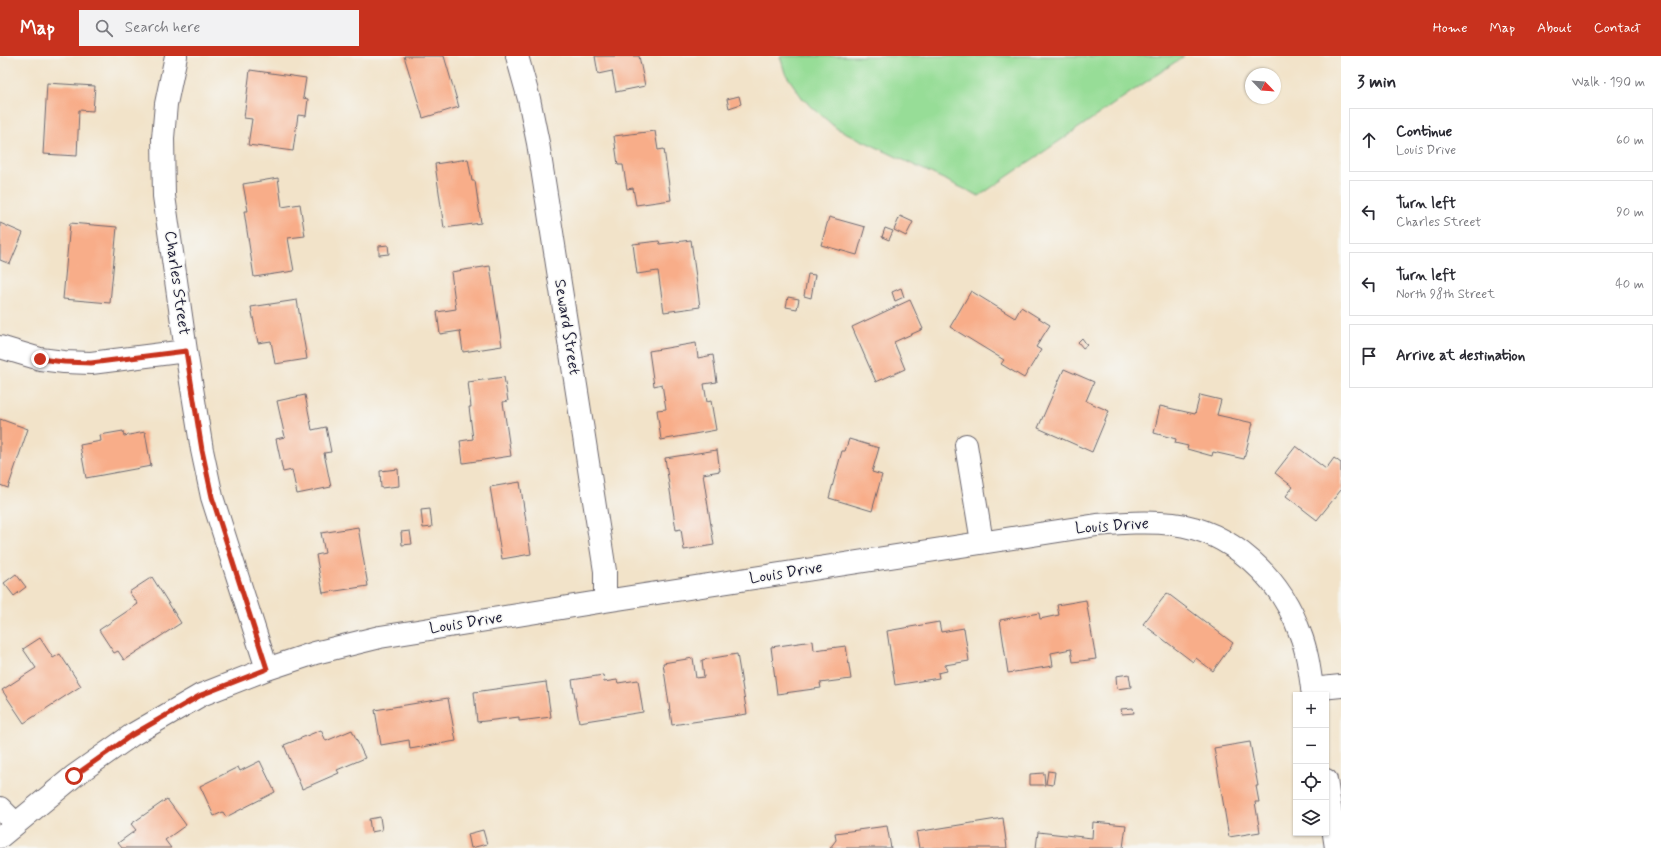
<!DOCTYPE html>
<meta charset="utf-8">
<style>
body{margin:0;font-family:Mynerve,sans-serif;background:#f2f2f3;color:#2b2b33}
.controls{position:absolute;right:12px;bottom:12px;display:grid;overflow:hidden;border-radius:0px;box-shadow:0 1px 3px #0004}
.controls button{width:36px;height:36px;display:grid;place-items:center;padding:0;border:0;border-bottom:1px solid #e1e1e2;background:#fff;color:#2b2b33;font:20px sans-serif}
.compass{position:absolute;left:1245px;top:12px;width:36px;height:36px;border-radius:50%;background:#fff;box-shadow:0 1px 3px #0004;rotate:115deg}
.stop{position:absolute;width:12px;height:12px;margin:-9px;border:3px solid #c8321e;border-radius:50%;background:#fff}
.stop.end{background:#c8321e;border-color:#fff;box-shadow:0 1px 4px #0008}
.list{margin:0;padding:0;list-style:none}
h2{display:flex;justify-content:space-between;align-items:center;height:52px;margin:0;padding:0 16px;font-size:17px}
h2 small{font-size:13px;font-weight:400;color:#7c7c81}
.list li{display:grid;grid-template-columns:26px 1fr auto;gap:12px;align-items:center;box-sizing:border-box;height:64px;margin:0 8px 8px;padding:0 8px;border:1px solid #e1e1e2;border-radius:0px}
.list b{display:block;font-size:15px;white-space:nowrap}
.list p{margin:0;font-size:13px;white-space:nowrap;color:#7c7c81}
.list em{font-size:13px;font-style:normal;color:#7c7c81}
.icon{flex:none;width:22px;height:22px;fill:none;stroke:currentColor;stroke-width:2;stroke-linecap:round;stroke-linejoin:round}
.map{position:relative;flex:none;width:1341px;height:792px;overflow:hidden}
header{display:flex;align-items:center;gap:24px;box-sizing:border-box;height:56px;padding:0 20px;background:#c8321e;color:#fff}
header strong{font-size:19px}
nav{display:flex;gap:22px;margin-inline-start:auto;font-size:14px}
.search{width:280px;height:36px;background:#f2f2f3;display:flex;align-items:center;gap:10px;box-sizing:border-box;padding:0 14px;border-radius:0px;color:#7c7c81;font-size:15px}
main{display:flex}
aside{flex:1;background:#fff}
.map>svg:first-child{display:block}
.green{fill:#97dd97;stroke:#5c8069}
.building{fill:#f8ad89}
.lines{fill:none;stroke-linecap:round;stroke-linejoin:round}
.minor-casing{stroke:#6b666d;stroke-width:24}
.minor{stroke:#fff;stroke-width:22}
.route{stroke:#c8321e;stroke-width:5}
.labels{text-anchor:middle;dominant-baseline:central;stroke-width:3;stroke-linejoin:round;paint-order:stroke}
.street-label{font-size:16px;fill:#22223b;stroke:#f6f6f2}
</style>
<header>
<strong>Map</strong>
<div class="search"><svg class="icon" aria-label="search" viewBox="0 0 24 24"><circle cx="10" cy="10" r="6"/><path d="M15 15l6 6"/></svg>Search here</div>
<nav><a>Home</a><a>Map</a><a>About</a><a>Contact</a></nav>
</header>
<main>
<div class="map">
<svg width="1341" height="792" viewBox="0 0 1341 792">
<rect width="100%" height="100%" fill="#f6f6f2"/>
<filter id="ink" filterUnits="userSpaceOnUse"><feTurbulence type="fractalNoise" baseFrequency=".025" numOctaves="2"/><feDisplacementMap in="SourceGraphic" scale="8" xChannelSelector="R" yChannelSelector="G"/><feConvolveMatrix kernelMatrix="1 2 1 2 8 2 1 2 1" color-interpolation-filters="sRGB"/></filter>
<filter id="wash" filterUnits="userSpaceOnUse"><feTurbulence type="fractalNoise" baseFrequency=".012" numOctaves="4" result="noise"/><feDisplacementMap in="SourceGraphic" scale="16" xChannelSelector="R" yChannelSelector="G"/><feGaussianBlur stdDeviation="0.9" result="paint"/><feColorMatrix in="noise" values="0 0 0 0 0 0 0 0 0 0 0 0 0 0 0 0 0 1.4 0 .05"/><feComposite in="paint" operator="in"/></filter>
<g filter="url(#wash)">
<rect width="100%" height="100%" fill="#f2e3c9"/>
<path class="green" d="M780,0h404l-205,140 -143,-68 -33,-29 -18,-26z"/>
<g id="blocks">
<path class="building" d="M404,0h40l15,51 -36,11z
M595,0h44l6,30 -29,6 -4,-21 -14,3z
M250,14l56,8 -3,20 5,1 -2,17 -8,-1 -5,36 -45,-6 4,-26 -8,-1z
M47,27l48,3 -2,25 -14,-1 -2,46 -34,-2z
M739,40l2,8 -12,4 -2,-9z
M655,75l3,19 6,-1 7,51 -35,5 -3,-17 -6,1 -4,-24h-5l-4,-29z
M468,103l4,22h3l6,42 -37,5 -9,-64z
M278,122l4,29 18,-3 5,32 -17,2 6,33 -40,6 -10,-66h4l-5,-27z
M900,160l13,6 -7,14 -12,-6z
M829,161l36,10 -8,28 -36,-10z
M0,167l23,10 -13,31 -10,-4z
M70,167l47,4 -7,76 -47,-4z
M885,172l8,3 -4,9 -7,-3z
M691,184l9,67 -36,5 -6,-41 -21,3 -4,-30 26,-3 1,3z
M388,189l1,9 -10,1v-9z
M490,210l12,80 -39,6 -3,-21 -20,3 -3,-22 19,-3 -5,-37z
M808,218l7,1 -4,23 -7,-2z
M901,232l3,9 -9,4 -3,-9z
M971,235l44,27 6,-11 29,18 -14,22 5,3 -17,28 -23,-14 3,-4 -54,-33z
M788,241l11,2 -2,10 -11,-2z
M297,244l10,59 -32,5 -4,-23 -13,2 -7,-36z
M910,244l13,29 -29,13 11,27 -29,13 -24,-55z
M1082,282l5,7 -4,3 -5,-6z
M696,287l2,15 15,-3 4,27 -13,2 3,18 4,-1 5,29 -55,10 -4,-30 9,-1 -4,-25 -8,2 -5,-35z
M1064,313l30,13 -8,19 23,10 -17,41 -54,-24z
M504,321l4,24 -5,1 8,54 -48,7 -3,-22 13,-2 -4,-32h2l-3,-25z
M305,339l7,35 14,-3 5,25 -7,1 7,34 -34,7 -5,-24 -9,2 -7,-33 9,-2 -8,-36z
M1200,339l21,5 -4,15 36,8 -9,36 -31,-7 -1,4 -25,-7 1,-3 -13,-3 1,-4 -22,-6 6,-27 35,8z
M0,363l28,10 -20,59 -8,-3z
M123,375l1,5 21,-4 6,34 -65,12 -6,-33 21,-4 -1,-6z
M849,383l30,9 -7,24 10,3 -10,36 -43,-13 13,-47h3z
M1296,390l30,23 8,-11 7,5v27l-24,30 -31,-24 7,-9 -18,-14z
M717,394l3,21 -17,3 11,71 -30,5 -3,-21 -5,1 -11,-72z
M398,413l1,17 -18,2 -1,-17z
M520,426l11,72 -29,5 -12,-72z
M430,453l2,18 -9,1 -2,-18z
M358,471l10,59 -45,7 -7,-38 9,-2 -4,-20z
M410,475l2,13 -10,1 -1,-13z
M16,518l10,13 -12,9 -10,-13z
M152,521l29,46 -57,37 -6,-9 -4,2 -15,-23 39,-26 -9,-12z
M1167,537l66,50 -20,28 -17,-13 -3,4 -50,-38z
M1086,544l10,59 -23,3 -2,-13 -20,4 2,13 -45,7 -8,-53 39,-7 1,6 19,-4 -2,-10z
M939,566l2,10 23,-4 5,33 -24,4 2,6 -9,2 1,5 -44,7 -8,-54z
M40,582l13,20 7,-4 21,32 -57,37 -22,-33 34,-22 -13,-19z
M813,585l1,9 32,-4 5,33 -31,4 1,5 -44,6 -6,-47z
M737,598l10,60 -75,11 -9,-62 30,-5 3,20 8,-1 -2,-17z
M1129,618l2,13 -14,2 -1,-13z
M603,619l1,7 13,-2 1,3 20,-3 5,32 -64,10 -7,-42z
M546,626l5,35 -32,4v-4l-42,5 -3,-30z
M448,642l8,43 -46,8 -1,-9 -28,5 -6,-35z
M1133,652l1,5 -12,1 -1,-5z
M321,674l5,11 26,-11 13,28 -28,12 2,3 -37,16 -18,-44z
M1250,686l8,44h-2l3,16h-4l5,30 -31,5 -15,-89z
M260,705l15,31 -49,25 -3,-5 -9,4 -14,-30 38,-19 2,4z
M1048,715l7,1 -2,13 -7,-1z
M1044,717l1,12h-15v-11z
M167,743l19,26 -21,15 6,8h-49l-4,-5 18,-13 -5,-6z
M380,761l2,13 -11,2 -2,-13z
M1003,762l4,30h-88l-3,-16z
M1093,766l33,3 -3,23h-87l2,-16 54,6z
M887,770l4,22h-61l6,-8 -1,-7z
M483,774l4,14 -16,4 -3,-14z"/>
</g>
</g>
<g filter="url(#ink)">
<use href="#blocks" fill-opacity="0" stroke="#6b666d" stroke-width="1"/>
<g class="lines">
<g class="minor-casing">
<path id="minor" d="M176,0l-10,48 -3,34 1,58 22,155 16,99 10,47 55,172
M517,0l12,43 9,44 67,428v30
M0,291l40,12 24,3 27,1 95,-12
M966,389l16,97
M1312,633l29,-3
M1326,724l10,68
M0,752l15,15
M0,781l74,-61 58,-41 69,-40 66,-26 48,-16 65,-16 225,-36 492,-76c25,-2 50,-4 76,-1 58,7 108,54 127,109 8,20 10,41 13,62"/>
</g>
<use href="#minor" class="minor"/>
</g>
</g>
<g class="lines" filter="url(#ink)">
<path class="route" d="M40,303l24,3 27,1 95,-12 16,99 10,47 55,172 -66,26 -69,40 -58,41"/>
</g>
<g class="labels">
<g class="street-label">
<text transform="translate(177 227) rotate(82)">Charles Street</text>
<text transform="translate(567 271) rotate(81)">Seward Street</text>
<text transform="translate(1112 470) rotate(-4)">Louis Drive</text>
<text transform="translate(786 517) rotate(-9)">Louis Drive</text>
<text transform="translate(466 567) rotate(-9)">Louis Drive</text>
</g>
</g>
</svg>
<div class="controls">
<button>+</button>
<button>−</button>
<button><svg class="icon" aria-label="locate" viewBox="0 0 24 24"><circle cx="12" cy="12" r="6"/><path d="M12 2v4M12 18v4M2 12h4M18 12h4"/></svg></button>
<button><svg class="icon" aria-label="layers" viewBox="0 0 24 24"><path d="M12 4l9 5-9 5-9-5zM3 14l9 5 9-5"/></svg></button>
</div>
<svg class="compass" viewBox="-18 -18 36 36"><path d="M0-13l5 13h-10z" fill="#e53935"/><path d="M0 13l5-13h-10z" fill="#7c7c81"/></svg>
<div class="stop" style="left:74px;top:720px"></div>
<div class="stop end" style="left:40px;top:303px"></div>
</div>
<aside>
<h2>3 min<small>Walk · 190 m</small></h2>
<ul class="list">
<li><svg class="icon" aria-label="ahead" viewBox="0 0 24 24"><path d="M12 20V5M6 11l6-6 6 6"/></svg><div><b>Continue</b><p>Louis Drive</p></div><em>60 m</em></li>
<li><svg class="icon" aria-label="left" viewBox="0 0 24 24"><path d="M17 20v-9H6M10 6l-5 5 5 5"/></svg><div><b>Turn left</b><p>Charles Street</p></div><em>90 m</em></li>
<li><svg class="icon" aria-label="left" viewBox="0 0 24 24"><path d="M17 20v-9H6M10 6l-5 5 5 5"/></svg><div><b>Turn left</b><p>North 98th Street</p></div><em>40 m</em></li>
<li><svg class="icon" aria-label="arrive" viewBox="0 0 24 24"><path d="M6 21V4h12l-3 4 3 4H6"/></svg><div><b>Arrive at destination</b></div></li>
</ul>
</aside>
</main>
